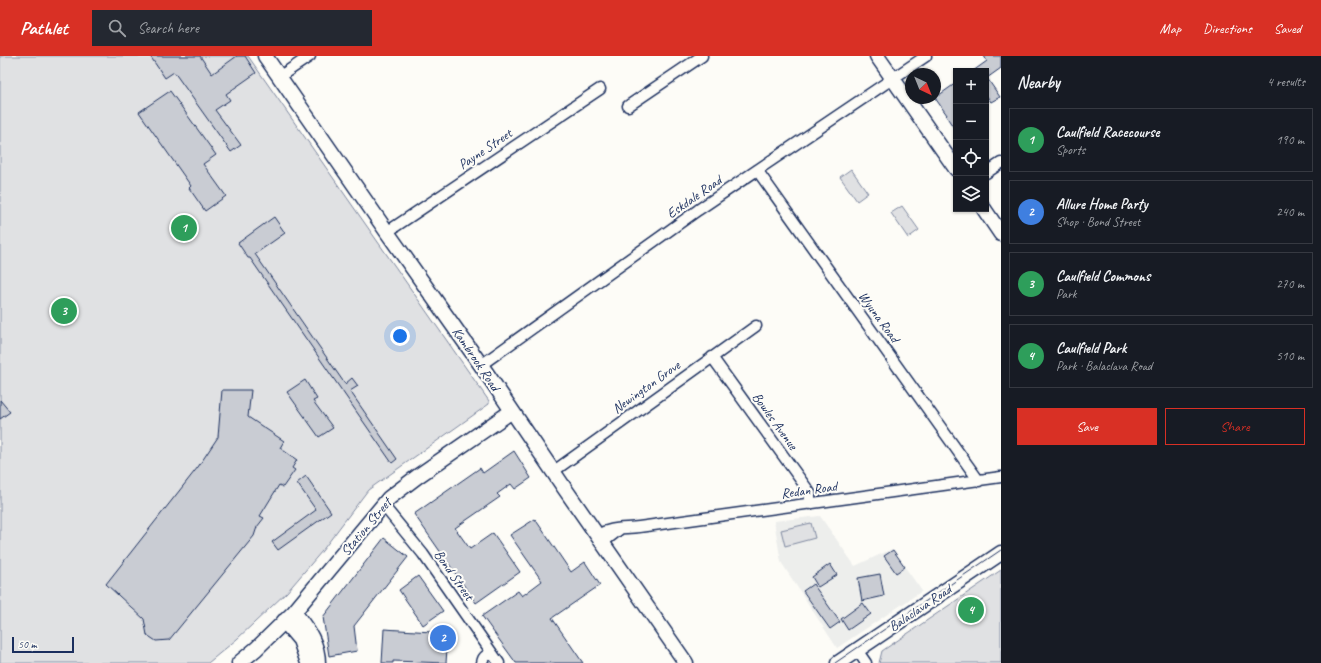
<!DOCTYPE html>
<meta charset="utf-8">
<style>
body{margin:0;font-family:Caveat,sans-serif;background:#242831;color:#f1f3f6}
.controls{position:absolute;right:12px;top:12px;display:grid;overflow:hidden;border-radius:0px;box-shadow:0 1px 3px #0004}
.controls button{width:36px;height:36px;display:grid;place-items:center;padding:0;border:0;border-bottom:1px solid #363941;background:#171b24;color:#f1f3f6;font:20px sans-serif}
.compass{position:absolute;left:905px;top:12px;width:36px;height:36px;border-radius:50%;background:#171b24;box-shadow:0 1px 3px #0004;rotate:137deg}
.scale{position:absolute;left:12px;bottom:10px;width:62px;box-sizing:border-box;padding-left:4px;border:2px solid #1b2f5e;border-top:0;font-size:11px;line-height:14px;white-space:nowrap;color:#1b2f5e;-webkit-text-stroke:3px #fdfcf7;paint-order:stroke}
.you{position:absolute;left:400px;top:280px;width:14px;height:14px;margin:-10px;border:3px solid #fff;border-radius:50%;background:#1a73e8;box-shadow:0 0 0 6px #1a73e833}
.badge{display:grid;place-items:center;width:26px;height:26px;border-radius:50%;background:#d93025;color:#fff;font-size:13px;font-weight:700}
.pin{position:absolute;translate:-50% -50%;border:2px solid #fff;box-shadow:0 1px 4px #0006}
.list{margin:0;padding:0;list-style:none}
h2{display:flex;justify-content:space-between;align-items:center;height:52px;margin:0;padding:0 16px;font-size:17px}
h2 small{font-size:13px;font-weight:400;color:#9ea1a6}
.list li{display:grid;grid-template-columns:26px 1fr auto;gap:12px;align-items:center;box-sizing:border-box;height:64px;margin:0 8px 8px;padding:0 8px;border:1px solid #363941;border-radius:0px}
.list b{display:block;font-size:15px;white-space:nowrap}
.list p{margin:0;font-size:13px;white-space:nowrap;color:#9ea1a6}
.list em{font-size:13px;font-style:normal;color:#9ea1a6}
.actions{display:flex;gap:8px;padding:12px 16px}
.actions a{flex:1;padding:9px 0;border:1px solid #d93025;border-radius:0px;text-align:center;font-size:14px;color:#d93025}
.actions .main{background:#d93025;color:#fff}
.icon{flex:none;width:22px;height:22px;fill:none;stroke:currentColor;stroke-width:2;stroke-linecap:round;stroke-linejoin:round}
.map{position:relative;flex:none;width:1001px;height:607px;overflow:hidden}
header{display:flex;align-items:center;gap:24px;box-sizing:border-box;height:56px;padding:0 20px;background:#d93025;color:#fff}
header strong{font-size:19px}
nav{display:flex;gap:22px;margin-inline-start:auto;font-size:14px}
.search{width:280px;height:36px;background:#242831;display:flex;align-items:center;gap:10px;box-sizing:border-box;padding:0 14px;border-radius:0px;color:#9ea1a6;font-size:15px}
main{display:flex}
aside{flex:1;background:#171b24}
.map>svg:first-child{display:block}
.built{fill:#edeeec}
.green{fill:#e0e1e3;stroke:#7e88a0}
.building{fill:#c9ccd3;stroke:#1b2f5e}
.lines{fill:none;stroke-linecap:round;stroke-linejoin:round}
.street-casing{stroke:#1b2f5e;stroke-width:13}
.secondary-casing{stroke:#1b2f5e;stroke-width:17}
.street{stroke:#fdfcf7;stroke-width:10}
.secondary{stroke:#fdfcf7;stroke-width:14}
.tram{stroke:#1b2f5e;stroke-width:1}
.labels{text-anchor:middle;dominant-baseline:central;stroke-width:4;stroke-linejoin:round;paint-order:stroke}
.street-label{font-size:14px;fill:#1b2f5e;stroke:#fdfcf7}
</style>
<header>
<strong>Pathlet</strong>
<div class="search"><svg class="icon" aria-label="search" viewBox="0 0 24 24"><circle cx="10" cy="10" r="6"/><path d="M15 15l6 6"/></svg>Search here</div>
<nav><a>Map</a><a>Directions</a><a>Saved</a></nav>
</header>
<main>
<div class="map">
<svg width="1001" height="607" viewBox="0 0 1001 607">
<rect width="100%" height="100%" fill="#fdfcf7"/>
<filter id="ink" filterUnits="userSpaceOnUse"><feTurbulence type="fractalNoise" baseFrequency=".025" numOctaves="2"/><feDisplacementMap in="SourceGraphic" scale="8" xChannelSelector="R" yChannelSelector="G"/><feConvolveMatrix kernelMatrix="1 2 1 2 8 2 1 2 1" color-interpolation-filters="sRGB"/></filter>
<g filter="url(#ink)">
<path class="built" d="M820,460l35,50 37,-17 30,42 -85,57 -56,-86 -7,-41z"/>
<path class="green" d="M0,0h248l241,345v3l-121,86 -46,61 -35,41 -50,47 -29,24h-208z
M851,113l17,24 -11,8 -17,-24z
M902,150l17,24 -11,8 -17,-25z
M811,467l4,15 -30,8 -4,-16z
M1001,514v93h-122l3,-12z"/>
<path class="building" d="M150,0h50l12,18 25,-18h8l11,17 -30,21 4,6 -15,10 26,35 -10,7 -57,-80 -9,6z
M984,0h17v12l-14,10 13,19 -9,5 -5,-7v-24h-13l14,-10z
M956,27v48l-10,-15 1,-1 -12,-17z
M170,35l46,64 -13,9 23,32 -21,15 -16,-23 2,-2 -52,-74z
M274,161l11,16 -30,21 90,130 7,-6 6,8 -8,5 47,68 -5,4 -142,-205h-2l-10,-15z
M305,324l12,19 -4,2 20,27 -14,9 -32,-45z
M222,334h29l-3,27 36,24 -4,7 17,12 -5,8 3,2 -12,17 -4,-2 -19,31 4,2 -7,9 -3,9 -85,104 -13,1 -9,-6 -3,-16 -38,-35 92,-117 20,-30z
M0,344l10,12 -10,7z
M514,395l17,27 -16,11 -4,-5 -14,10 3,3 -45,31 15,21 23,-16 27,39 -44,31 -62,-89 66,-46 3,5z
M306,420l25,36 -53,38 -6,-8 44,-32 -19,-27z
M535,463l36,53 14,-10 15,23 -48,33 31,45h-67l-34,-47 36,-25 4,5 20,-15 -32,-46z
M384,482l24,19 -54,69 3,25 -28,5 -6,-39z
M893,494l12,17 -9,6 -12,-17z
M830,508l7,11 -19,12 -6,-10z
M880,518l4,22 -22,5 -4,-23z
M418,520l25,35 -20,14 -24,-35z
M813,528l27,38 -10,7 -27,-38z
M863,547l8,11 -23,16 -7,-11z
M384,573l64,4 -2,30 -53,-2v2h-11z"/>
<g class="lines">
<g class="street-casing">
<path id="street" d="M279,21l31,-21
M628,50l74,-50
M757,114l222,311
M986,117l15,-10
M387,176l213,-143
M712,301l96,133 2,3v11
M481,309l217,-155 228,-154
M554,415l202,-145
M383,449l40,49 76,109
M597,479c14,-8 26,-6 42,-8l362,-50
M602,487l18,-14
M857,594l9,13
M482,607c1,-7 5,-10 12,-7"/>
</g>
<g class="secondary-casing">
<path id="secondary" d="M265,0l122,176 94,133 84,124 121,174
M877,0l79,113
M984,153l17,25
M294,556c12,16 24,30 24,51
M284,565l16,19 8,23
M239,607l17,-14 38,-37 95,-114 29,-22 94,-65
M838,607l163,-110"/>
</g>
<use href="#street" class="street"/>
<use href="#secondary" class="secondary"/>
<path class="tram" d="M835,607l166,-113"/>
</g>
</g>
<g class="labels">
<g class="street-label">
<text transform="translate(485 93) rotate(-34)">Payne Street</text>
<text transform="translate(694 141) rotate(-35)">Eskdale Road</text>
<text transform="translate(879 261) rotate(54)">Wyuna Road</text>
<text transform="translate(476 303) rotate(56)">Kambrook Road</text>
<text transform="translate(646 331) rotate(-36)">Newington Grove</text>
<text transform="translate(775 365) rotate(54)">Bowles Avenue</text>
<text transform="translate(809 434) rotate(-8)">Redan Road</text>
<text transform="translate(366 471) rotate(-50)">Station Street</text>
<text transform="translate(454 519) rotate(55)">Bond Street</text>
<text transform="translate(920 552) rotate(-34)">Balaclava Road</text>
</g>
</g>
</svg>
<div class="controls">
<button>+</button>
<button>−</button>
<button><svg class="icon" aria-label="locate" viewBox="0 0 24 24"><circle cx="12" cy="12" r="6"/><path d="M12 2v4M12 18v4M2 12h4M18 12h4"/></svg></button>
<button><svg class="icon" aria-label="layers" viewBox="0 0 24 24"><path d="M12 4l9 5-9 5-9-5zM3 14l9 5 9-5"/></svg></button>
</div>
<svg class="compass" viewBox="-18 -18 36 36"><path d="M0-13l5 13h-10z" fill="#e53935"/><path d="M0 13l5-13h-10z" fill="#9ea1a6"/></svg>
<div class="scale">50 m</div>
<div class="you"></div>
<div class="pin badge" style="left:184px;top:172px;background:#2e9e5b">1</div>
<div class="pin badge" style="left:443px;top:582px;background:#3f7fe0">2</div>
<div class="pin badge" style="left:64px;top:255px;background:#2e9e5b">3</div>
<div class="pin badge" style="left:971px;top:554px;background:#2e9e5b">4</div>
</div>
<aside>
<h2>Nearby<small>4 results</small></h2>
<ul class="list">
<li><span class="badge" style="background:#2e9e5b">1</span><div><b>Caulfield Racecourse</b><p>Sports</p></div><em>190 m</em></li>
<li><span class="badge" style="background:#3f7fe0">2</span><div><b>Allure Home Party</b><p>Shop · Bond Street</p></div><em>240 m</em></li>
<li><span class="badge" style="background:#2e9e5b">3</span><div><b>Caulfield Commons</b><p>Park</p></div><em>270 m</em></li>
<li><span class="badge" style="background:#2e9e5b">4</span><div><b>Caulfield Park</b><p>Park · Balaclava Road</p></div><em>510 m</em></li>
</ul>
<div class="actions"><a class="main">Save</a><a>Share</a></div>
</aside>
</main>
